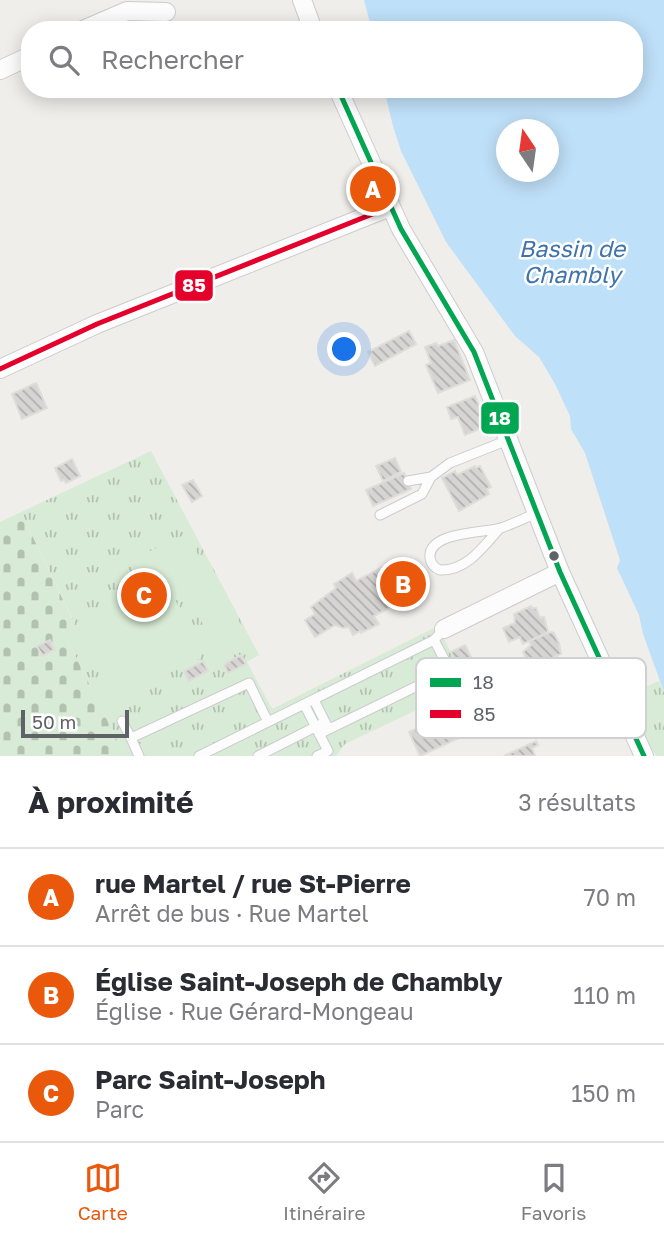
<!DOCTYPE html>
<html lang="fr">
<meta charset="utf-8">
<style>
body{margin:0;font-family:"Golos Text",sans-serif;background:#f2f2f3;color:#2b2b33}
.compass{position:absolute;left:496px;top:119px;width:63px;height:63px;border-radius:50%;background:#fff;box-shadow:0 4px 18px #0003;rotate:347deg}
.scale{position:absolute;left:21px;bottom:18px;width:108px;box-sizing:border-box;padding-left:7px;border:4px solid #5f6368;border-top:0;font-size:19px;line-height:24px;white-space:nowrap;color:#5f6368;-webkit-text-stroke:5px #fff;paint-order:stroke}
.you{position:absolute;left:345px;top:350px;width:24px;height:24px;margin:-18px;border:5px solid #fff;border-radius:50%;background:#1a73e8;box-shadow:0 0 0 10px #1a73e833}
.badge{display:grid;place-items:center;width:46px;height:46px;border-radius:50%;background:#ea580c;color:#fff;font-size:23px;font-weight:700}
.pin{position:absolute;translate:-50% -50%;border:4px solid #fff;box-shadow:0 2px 7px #0006}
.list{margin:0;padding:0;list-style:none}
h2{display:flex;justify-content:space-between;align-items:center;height:91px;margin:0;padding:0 28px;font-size:30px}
h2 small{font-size:23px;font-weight:400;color:#7c7c81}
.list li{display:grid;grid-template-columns:46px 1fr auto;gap:21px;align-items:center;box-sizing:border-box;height:98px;padding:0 28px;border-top:2px solid #e1e1e2}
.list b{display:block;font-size:26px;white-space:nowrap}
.list p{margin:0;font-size:23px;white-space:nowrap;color:#7c7c81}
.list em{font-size:23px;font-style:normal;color:#7c7c81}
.icon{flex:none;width:38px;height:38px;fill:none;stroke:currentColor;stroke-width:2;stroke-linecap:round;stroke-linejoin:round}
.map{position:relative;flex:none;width:664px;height:756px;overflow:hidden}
.search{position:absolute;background:#fff;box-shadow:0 4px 18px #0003;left:21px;right:21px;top:21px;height:77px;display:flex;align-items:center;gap:18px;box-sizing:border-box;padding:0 24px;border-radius:28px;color:#7c7c81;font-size:26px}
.sheet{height:385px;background:#fff}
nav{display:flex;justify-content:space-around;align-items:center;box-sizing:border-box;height:98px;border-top:2px solid #e1e1e2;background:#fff;font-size:19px;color:#7c7c81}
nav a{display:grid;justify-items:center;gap:4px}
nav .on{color:#ea580c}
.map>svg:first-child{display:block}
.cemetery{fill:url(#cemetery-stones)}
.park{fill:url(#park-tufts)}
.pitch{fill:#d8ebd6}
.water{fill:#bfe0f9;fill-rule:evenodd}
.building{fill:url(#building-back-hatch);stroke:#deddd9;stroke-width:2}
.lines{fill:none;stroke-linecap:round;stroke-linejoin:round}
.service-casing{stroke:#cbcccc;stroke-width:11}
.minor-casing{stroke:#cbcccc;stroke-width:20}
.service{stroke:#fdfcfc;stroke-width:9}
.minor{stroke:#fdfcfc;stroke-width:18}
.bus-1-casing{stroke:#fff;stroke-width:10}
.bus-2-casing{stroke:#fff;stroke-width:10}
.bus-1{stroke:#00a651;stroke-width:5}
.bus-2{stroke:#e4002b;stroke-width:5}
.bus-dot{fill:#5f6368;stroke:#fff;stroke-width:2.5}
.labels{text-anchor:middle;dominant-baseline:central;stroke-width:5;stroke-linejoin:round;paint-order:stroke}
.water-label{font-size:23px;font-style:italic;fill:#4174aa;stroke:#fff}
.key{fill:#fff;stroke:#cfd0d2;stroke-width:2}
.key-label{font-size:19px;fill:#5f6368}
.line-badge{stroke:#fff;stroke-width:2.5}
.badge-label{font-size:19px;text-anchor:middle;font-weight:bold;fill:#fff}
</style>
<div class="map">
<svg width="664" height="756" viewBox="0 0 664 756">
<defs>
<pattern id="cemetery-stones" width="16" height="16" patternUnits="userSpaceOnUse" patternTransform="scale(1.75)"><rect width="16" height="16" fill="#d8ebd6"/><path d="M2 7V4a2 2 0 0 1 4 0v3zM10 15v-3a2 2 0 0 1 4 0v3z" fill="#b2c2b1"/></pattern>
<pattern id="park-tufts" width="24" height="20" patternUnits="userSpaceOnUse" patternTransform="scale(1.75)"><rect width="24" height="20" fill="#d8ebd6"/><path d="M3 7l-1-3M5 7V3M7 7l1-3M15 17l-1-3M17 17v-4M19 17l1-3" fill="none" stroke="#b2c2b1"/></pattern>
<pattern id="building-back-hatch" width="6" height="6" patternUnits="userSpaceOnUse" patternTransform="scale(1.75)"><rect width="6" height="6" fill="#d6d5d3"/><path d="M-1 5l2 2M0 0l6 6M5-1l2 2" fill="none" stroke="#b1b0af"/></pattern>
</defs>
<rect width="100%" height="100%" fill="#efeeea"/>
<path class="cemetery" d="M21,512l54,113 -12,6 62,125h-125v-234z"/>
<path class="park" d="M151,451l108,204 -12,7 25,47 166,-83 29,60 -122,58 -9,12h-211l-62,-125 12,-7 -54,-112z
M659,681l5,11v64h-8l-32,-60z"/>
<path class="pitch" d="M188,533l14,30 -59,28 -14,-30z
M210,569l41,74 -29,15 -41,-73z
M169,587l31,64 1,7 -91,41 -32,-72z"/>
<path class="water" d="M364,0h300v692l-21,-58 -4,-19 -22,-47 3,-8 -35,-107 -14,-24 -1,-13 -15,-32 -16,-27 -24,-21 -69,-94 -45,-91 -8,-25 -9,-37h250v-59h-267l4,-3zM506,130h42v42h-42z"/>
<path class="building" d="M409,331l7,13 -41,22 -7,-14z
M454,340l16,40 -32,13 -12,-28 5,-2 -6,-16 11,-4 2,3z
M36,383l11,25 -25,11 -10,-25z
M475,396l12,30 -22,9 -7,-18 -7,2 -4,-12z
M395,458l6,14 -18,9 -7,-15z
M72,459l8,17 -14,7 -2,-3 -3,1 -6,-13z
M475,466l1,2 4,-2 11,21 -4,2 2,5 -30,17 -17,-33 13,-7 2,4z
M404,473l7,16 -38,17 -7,-16z
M193,480l9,16 -10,6 -10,-17z
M398,559l19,34 -43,23 5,8 -18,9 -1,-2 -7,4 -4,-8 -6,1 -8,-3 -20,12 -10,-17 10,-6 -4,-7 25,-19 -2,-4 18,-11 4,8z
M531,606l1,2h4l4,10 4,-1 4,15 -25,12 -3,-7 -11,5 -6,-14 12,-5 -1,-9z
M551,632l3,1 5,10 2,11 -31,14 -7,-16 8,-7 -2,-4z
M50,640l4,10 -12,6 -5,-10z
M465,645l9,18 -15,7 -8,-18z
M241,655l5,9 -18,9 -4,-9z
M203,661l5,10 -19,10 -5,-10z
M463,707l11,24 -54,25 -11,-24z
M536,741l2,4 -6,3 3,8h-31z"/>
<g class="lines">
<g class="service-casing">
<path id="service" d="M408,481l23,-4
M380,515l42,-21 9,-17 19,-14 58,-23
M499,529c-15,17 -32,42 -59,41 -5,-2 -9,-5 -10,-12 -3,-27 56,-25 71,-30 12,-4 24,-10 36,-15
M314,700l13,26
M304,704l24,47 -11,5
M122,721l9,17
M319,734l131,-64 -16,-30
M139,756l-8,-18 118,-55 19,39
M199,756l235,-116 10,-11
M258,756l67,-34"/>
</g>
<g class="minor-casing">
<path id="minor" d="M302,0l11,30
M83,30l44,-19 39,1
M0,70l30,-14
M338,89l63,140 73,123 86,220 84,184
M0,369l97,-45 293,-117
M444,629l116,-57"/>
</g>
<use href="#service" class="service"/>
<use href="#minor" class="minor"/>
<g class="bus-1-casing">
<path id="bus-1" d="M338,89l63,140 73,123 86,220 84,184"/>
</g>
<g class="bus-2-casing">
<path id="bus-2" d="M0,369l97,-45 293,-117"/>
</g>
<use href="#bus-1" class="bus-1"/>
<use href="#bus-2" class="bus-2"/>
</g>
<circle class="bus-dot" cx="554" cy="556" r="6"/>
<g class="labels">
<g class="water-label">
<text x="572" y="248">Bassin de<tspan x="572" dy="26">Chambly</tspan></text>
</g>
</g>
<rect x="416" y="658" width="230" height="80" rx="10" class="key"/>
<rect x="430" y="678" width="31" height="9" fill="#00a651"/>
<rect x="430" y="710" width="31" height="8" fill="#e4002b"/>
<g class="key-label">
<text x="473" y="689">18</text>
<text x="473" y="721">85</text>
</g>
<g class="line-badge">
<rect x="174" y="269" width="40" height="33" rx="7" fill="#e4002b"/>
<rect x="480" y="401" width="40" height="34" rx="7" fill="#00a651"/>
</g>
<g class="badge-label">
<text x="194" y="292">85</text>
<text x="500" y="425">18</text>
</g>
</svg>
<svg class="compass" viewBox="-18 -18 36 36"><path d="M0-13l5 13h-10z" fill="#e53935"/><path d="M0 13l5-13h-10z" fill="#7c7c81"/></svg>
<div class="scale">50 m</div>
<div class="you"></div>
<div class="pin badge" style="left:373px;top:189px">A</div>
<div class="pin badge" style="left:403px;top:584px">B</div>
<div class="pin badge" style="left:144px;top:595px">C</div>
<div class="search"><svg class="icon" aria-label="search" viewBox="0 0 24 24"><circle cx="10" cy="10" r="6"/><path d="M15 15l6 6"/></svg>Rechercher</div>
</div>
<section class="sheet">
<h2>À proximité<small>3 résultats</small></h2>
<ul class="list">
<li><span class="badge">A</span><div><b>rue Martel / rue St-Pierre</b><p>Arrêt de bus · Rue Martel</p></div><em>70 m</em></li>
<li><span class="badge">B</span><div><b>Église Saint-Joseph de Chambly</b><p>Église · Rue Gérard-Mongeau</p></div><em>110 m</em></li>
<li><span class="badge">C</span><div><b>Parc Saint-Joseph</b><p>Parc</p></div><em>150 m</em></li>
</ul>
</section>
<nav>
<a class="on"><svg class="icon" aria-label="map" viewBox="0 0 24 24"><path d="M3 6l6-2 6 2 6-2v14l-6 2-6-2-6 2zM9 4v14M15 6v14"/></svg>Carte</a>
<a><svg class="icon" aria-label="directions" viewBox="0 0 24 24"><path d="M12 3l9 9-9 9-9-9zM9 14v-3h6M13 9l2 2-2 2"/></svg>Itinéraire</a>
<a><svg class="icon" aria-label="saved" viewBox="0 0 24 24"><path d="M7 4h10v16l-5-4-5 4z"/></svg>Favoris</a>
</nav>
